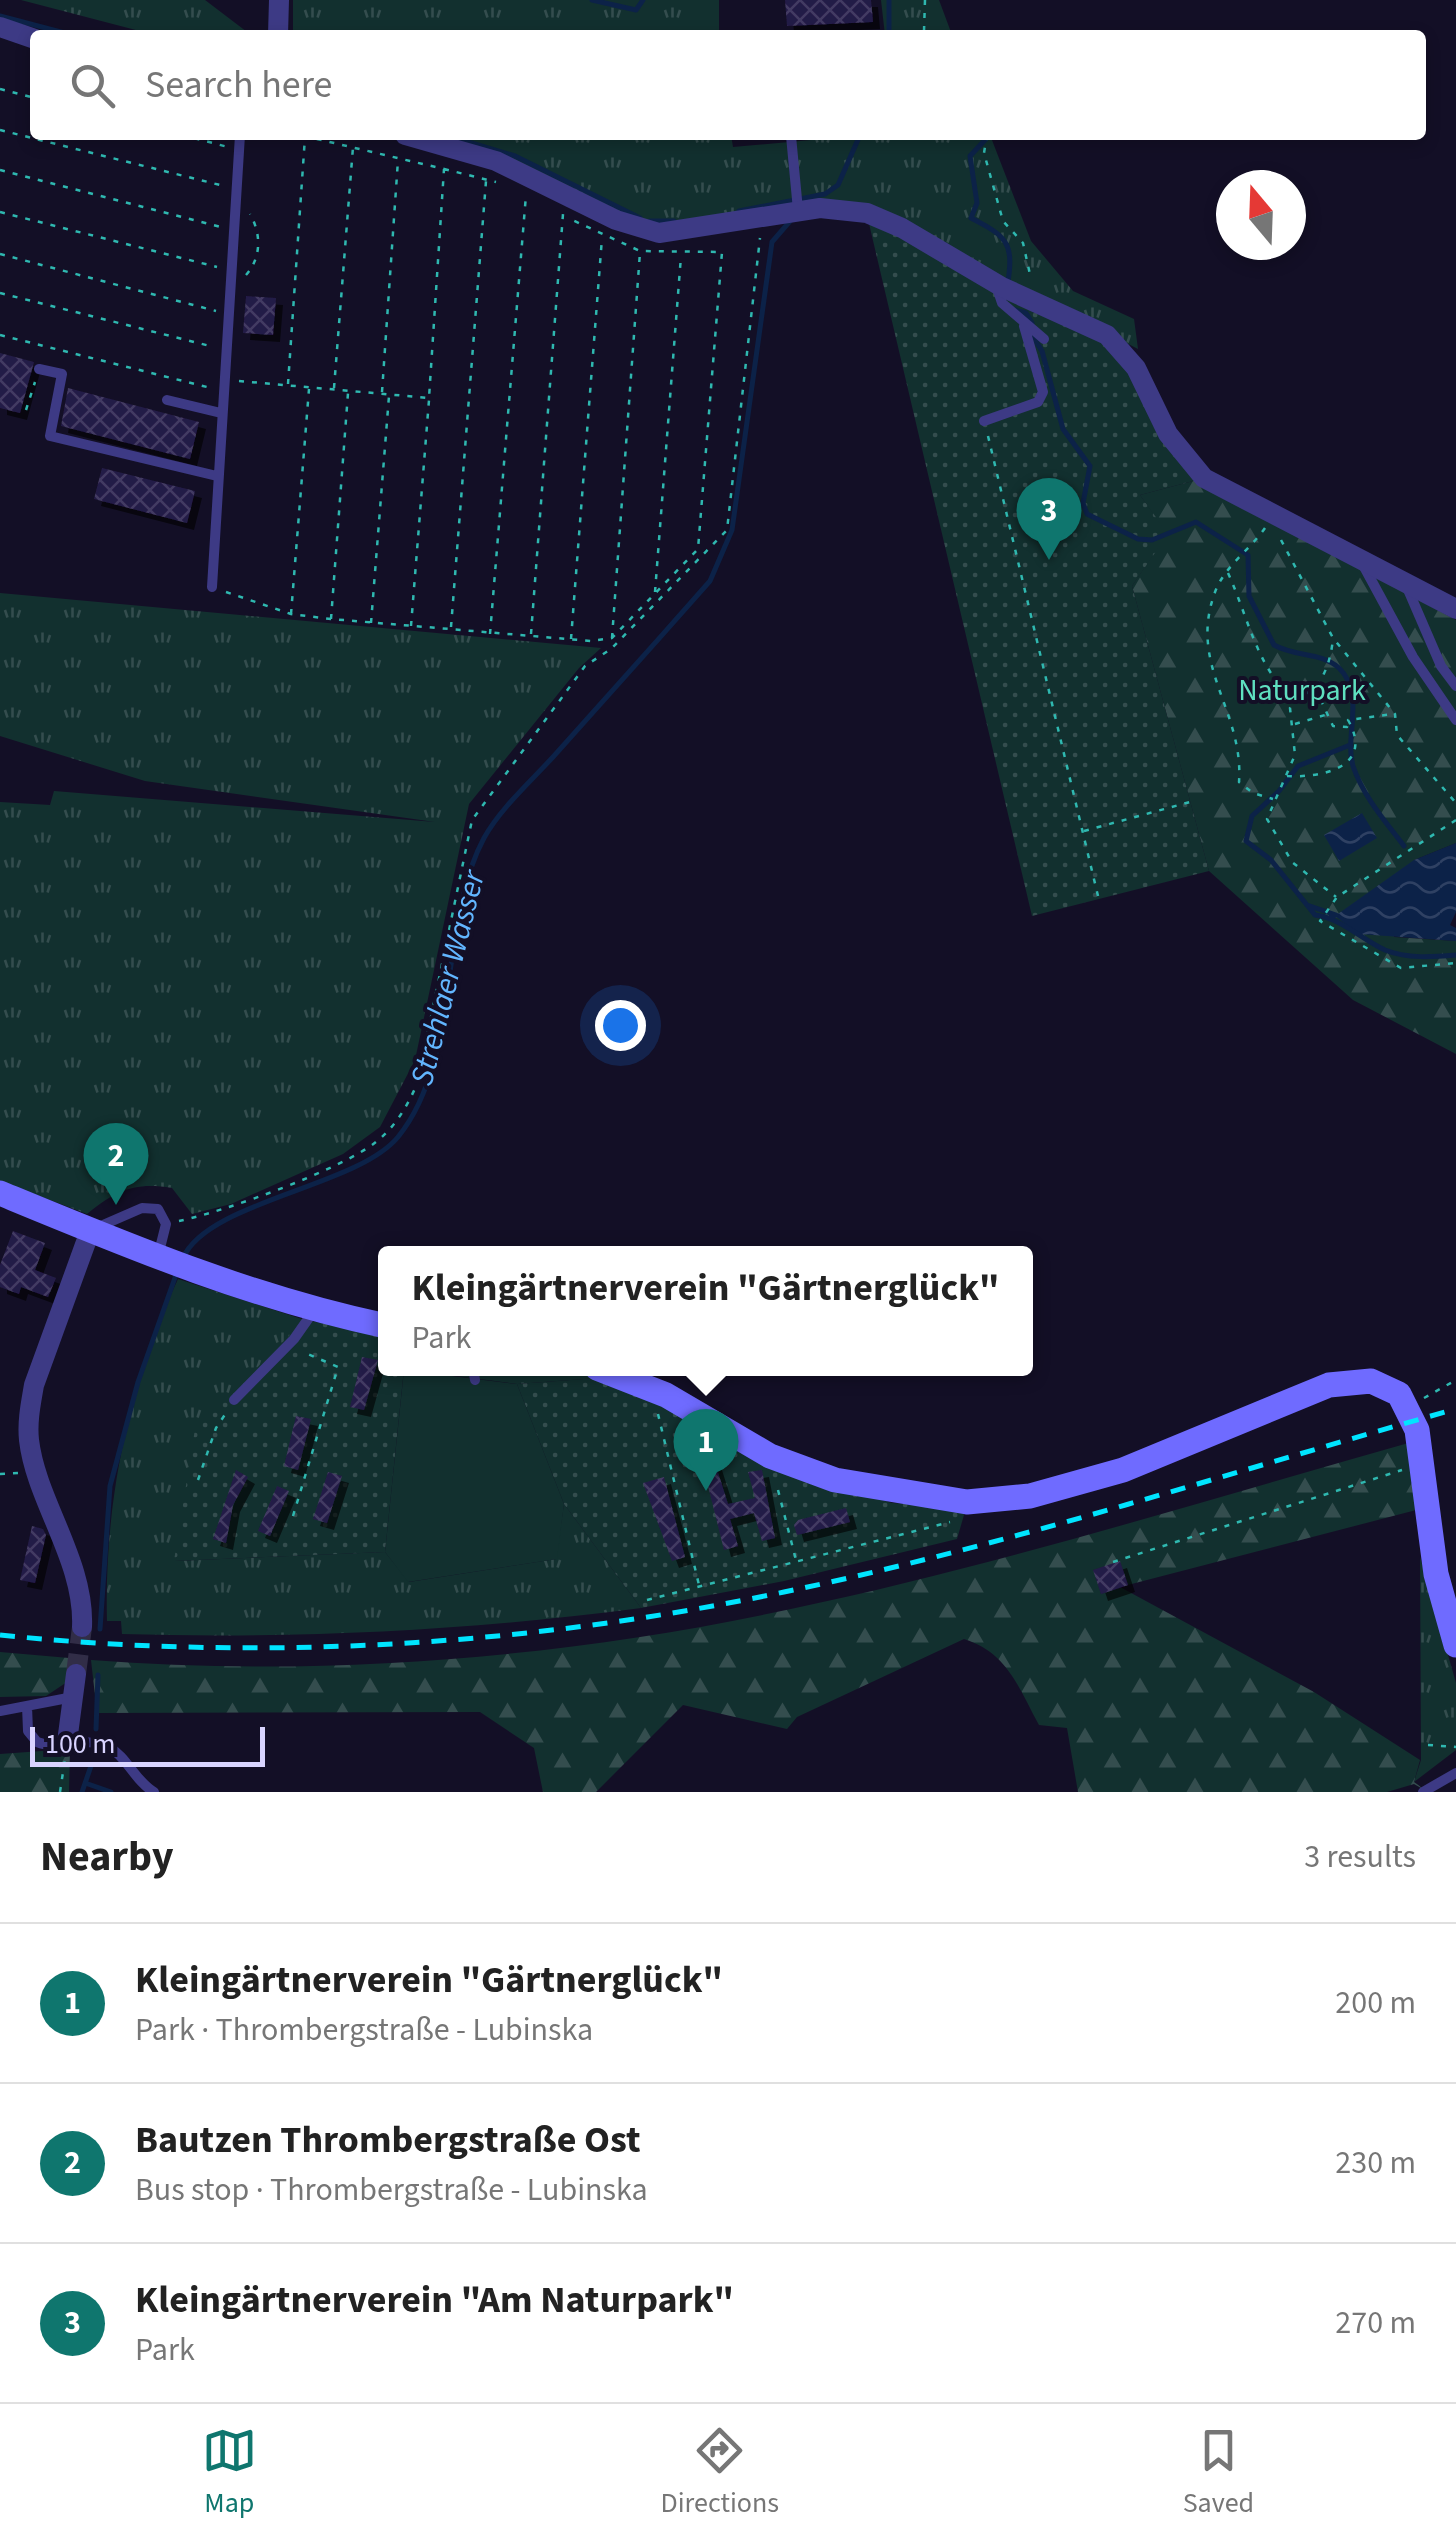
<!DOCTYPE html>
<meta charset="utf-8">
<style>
body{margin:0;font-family:"Source Sans 3",sans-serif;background:#f2f2f2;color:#222}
.compass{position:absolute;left:1216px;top:170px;width:90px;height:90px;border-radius:50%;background:#fff;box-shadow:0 5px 15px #0003;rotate:341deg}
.scale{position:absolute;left:30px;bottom:25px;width:235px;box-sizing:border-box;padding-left:10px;border:5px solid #d9d4ff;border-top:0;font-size:28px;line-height:35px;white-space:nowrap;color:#d9d4ff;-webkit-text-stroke:8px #130f26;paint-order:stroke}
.you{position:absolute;left:620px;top:1025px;width:35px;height:35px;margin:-25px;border:8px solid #fff;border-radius:50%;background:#1a73e8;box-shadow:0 0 0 15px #1a73e833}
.badge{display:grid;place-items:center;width:65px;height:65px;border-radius:50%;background:#0f766e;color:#fff;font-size:32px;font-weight:700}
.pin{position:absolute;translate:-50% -82px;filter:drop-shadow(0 2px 5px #0008)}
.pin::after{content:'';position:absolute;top:52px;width:35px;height:30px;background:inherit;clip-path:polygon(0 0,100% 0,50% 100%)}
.popup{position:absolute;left:378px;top:1246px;width:655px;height:130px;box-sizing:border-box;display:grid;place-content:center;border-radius:10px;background:#fff;filter:drop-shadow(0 2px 8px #0005);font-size:32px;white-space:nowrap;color:#767676}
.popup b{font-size:38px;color:#222}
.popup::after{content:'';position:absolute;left:50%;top:100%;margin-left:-20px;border:20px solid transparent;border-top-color:#fff}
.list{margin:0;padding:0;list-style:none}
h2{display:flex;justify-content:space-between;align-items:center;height:130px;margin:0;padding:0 40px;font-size:42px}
h2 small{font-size:32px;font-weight:400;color:#767676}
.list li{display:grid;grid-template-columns:65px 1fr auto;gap:30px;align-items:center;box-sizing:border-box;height:160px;padding:0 40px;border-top:2px solid #e0e0e0}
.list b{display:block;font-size:38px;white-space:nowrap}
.list p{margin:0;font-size:32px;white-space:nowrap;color:#767676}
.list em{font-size:32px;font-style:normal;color:#767676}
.icon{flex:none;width:55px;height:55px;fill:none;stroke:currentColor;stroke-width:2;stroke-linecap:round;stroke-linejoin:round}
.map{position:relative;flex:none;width:1456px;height:1792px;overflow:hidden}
.search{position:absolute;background:#fff;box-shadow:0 5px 15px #0003;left:30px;right:30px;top:30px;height:110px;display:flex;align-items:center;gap:25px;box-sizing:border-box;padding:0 35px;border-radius:10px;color:#767676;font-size:38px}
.sheet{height:610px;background:#fff}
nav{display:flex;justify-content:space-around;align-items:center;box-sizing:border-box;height:140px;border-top:2px solid #e0e0e0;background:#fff;font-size:28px;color:#767676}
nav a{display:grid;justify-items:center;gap:5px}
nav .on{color:#0f766e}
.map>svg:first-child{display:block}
.grass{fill:url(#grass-tufts)}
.forest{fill:url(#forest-firs)}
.garden{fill:url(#garden-dots)}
.pitch{fill:#12302f}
.water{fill:url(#water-waves)}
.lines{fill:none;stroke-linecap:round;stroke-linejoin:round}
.stream{stroke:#0c2248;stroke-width:5}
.building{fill:url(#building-cross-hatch);filter:url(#shadow)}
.street-tunnel{stroke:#312d47;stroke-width:20;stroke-dasharray:20 10;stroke-linecap:butt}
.path{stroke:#2fb8b0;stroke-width:2.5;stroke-dasharray:5 8;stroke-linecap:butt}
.lane{stroke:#3d3a85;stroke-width:10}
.street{stroke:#3d3a85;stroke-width:20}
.secondary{stroke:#6f6bff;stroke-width:25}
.rail{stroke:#00e5ff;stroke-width:5;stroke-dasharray:15 12;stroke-linecap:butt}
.labels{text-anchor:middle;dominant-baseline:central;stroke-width:8;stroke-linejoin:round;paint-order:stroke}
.park-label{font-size:30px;fill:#5fe0c0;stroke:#130f26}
.water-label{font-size:32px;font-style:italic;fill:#62b6ff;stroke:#130f26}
</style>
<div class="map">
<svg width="1456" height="1792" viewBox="0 0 1456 1792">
<defs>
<pattern id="grass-tufts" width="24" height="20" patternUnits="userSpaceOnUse" patternTransform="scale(2.5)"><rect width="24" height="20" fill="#12302f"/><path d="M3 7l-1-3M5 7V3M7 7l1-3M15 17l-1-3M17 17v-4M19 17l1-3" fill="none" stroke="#344d4e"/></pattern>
<pattern id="forest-firs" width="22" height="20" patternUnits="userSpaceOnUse" patternTransform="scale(2.5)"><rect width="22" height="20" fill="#12302f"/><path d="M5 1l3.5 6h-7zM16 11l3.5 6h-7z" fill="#344d4e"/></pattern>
<pattern id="garden-dots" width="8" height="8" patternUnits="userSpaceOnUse" patternTransform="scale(2.5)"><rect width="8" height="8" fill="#12302f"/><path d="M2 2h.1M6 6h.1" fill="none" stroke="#344d4e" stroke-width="1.8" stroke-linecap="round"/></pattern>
<pattern id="water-waves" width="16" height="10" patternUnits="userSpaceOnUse" patternTransform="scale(2.5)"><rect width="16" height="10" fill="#0c2248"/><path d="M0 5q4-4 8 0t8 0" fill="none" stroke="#2f4163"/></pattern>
<pattern id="building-cross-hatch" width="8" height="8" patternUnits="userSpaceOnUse" patternTransform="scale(2.5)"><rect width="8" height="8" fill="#241b47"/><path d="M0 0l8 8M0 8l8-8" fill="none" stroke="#433b63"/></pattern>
<filter id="shadow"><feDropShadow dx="7" dy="7" stdDeviation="0" flood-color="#0009"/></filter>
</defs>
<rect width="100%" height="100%" fill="#130f26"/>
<path class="grass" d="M21,0h184l46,35h-96z
M293,0h426v35h-426z
M881,0h58l13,35h-67z
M428,135h303l2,12 133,-12h124l41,106 42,50 61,28 4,30 -271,-140 -209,19z
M0,593l601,55 -22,20 -110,136 -54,256 -35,67 -37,27 -112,50 -39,10 -20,-26c-38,-6 -55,2 -85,26l-87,-33v-379l50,3 4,-14 381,31 -290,-41 -145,-45z
M178,1279l127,41 -130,241 210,-9 24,30 147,-23 8,-55 77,104c-173,23 -345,31 -519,26l-1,-13h-14c-3,-117 21,-235 71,-342z
M404,1369h174l33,8 -94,7z
M1420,1557l36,126v67l-42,32 7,-22z"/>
<path class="forest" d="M1197,480l259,140v223l-42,17 -20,77 62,4v113l-103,-54 -144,-129 -77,-285 35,-52 -27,-39z
M1412,1442l8,67 -300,78 194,105 106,68 -6,22 14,10 -14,-8 -27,8h-309l-11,-64 -28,-3c-21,-38 -31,-72 -75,-86l-167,78 -10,12 -104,-24 -87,87h-53l-9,-44 -54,-36 -383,1 -6,-53c232,18 473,-2 700,-51 209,-44 415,-109 621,-167z
M0,1652l69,6 -2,24 -21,14 -46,1z
M70,1749l-1,43h-69v-38z"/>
<path class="garden" d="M867,215l237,121 93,144 -57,15 28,39 -36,52 77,285 -177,45z
M305,1320l81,15v33l18,1 -19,183 -211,9 21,-132z
M611,1377l203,103 78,23 74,5 -9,31 -173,42 -143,27 -77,-104 -47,-120z"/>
<path class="pitch" d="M404,1370l113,14 47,120 -7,55 -149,23 -23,-30z"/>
<path class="water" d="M1362,813l15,25 -38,23 -15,-26z
M1456,843v69l-6,13 6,3v13l-97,-7 -24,-18 79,-56z"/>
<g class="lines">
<path class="stream" d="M592,0l44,10 7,-10
M889,0v35
M0,16l72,19
M445,135l70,21 125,62
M983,135l3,4 -16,17 7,47 -6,15c35,18 43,24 37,64
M739,211l86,-17 13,-9 22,-50
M650,221h24
M1015,310l11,3 6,10
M1031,334l11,17 21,78 27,37 -7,37 4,11 51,25 14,1 44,-18 52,33 1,41 25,49c21,12 47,7 65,23 27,26 5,68 14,98 10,30 32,55 51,80
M1350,745l-52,21 -19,25 -27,25 -6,25 25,19 44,55c26,3 46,24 70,35 22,9 48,7 71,5
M1307,905l29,10 -5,2
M183,1258c25,-57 174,-71 215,-121 63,-77 40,-214 86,-299 16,-29 46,-56 69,-81 52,-58 105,-117 157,-176l22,-51 40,-288 19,-22
M100,1629l10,-143 28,-104 39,-110
M96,1729l2,-54
M88,1784l23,8
M82,1792l9,-26"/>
</g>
<path class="building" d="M785,0h86l2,22 -86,4z
M246,296l30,2 -3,37 -30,-2z
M0,353l34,9 -14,51 -20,-5z
M68,388l131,34 -9,37 -129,-33z
M102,468l93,23 -8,32 -93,-24z
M13,1231l32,12 -10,27 21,8 -8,19 -27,-10 -2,7 -19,-7v-22z
M362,1357l16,3 -14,50 -14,-3z
M296,1416l15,3 -13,51 -14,-4z
M694,1430l13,8 21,66 27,-6 -7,-26 14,-2 13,68 -13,3 -8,-28 -24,6 8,27 -14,4z
M236,1470l12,7 -15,28 -7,38 -13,-4z
M328,1472l14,4 -15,47 -14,-4z
M664,1477l21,80 -13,4 -29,-78z
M277,1486l12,5 -19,45 -12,-5z
M846,1508l4,14 -53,13 -3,-10 4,-5z
M32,1526l11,3 3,6 -11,48 -15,-3z
M1120,1561l8,24 -27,9 -8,-24z"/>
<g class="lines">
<path class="street-tunnel" d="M76,1674l6,-47"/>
<path class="path" d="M925,0l-1,31 6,4
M0,89l35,9
M0,130l224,56
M182,135l46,12
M987,135l-3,18 19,68 20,22 8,36
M444,169l52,13
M0,170l221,57
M0,212l217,55
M0,254l216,57
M246,275c16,-18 15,-42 4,-61
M0,293l214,54
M0,335l211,53
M239,381l190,17 15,-229 -144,-34
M288,384l17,-247
M334,388l19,-241
M382,392l16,-232
M26,410l9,-28
M988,436l110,460
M1265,528c-16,23 -42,39 -51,67 -25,72 30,116 25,187l14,11 20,6
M1281,540l52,98 62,76 2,21 59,68
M1228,573c20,44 27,88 61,123 31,4 42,-34 44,-58
M226,592l65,22 40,5 260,22 21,-3 86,-89 24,-297 -82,-1 -70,-32
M655,592l26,-336
M291,614l18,-225
M331,619l17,-226
M371,623l18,-227
M411,626l18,-226
M451,627l35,-446
M490,634l36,-439
M531,634l32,-420
M612,638l28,-386
M571,639l31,-401
M1315,688l18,38 14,1 1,-6
M1298,697l-8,11 5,47 -28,64 25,43 44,35
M1295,724l30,-9
M1287,776c35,2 88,-9 61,-56l45,-6
M1456,820l-119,77 -17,24 81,47 55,-5
M1084,831l106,-29
M179,1221c47,-10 161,-51 197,-79 19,-15 31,-35 41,-58l55,-264 113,-154 26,-17 116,-119 33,-292
M1424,1398l32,-18
M658,1414l41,171
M0,1474l18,-1
M198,1480l18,-52 12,-18
M778,1490l18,70
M293,1516l45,-149 -35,-15
M1113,1562l289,-92
M647,1600l303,-78
M1428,1745l28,2
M60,1792l5,-33"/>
<path class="lane" d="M791,136l7,74
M997,288l5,15 42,36
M39,369l23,5 -12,62 167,40
M167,400l54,13
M984,421l54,-19 5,-10 -19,-66
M1362,563l51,94 43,63
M1406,585l35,81 15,20
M212,587l28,-452
M96,1228l46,-20 16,1 8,15 -8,32
M473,1368l2,12
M234,1400l60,-61 19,-27
M27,1706l1,25 9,11c23,9 48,-7 72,5 18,10 26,34 45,45
M0,1711l73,-14
M1423,1792l33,-19"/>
<path class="street" d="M0,27l35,12
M278,35l1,-35
M405,135l91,26 120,59 43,13 161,-25 47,5 35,15 100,59 105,48 29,33 32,66 36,44 252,131
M82,1627c3,-66 -46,-126 -53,-187 -2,-19 2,-37 5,-55l56,-154
M67,1742l9,-68"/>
<path class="secondary" d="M0,1193c126,52 252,105 386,133
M597,1368l69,27 104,61 65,24 132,22 63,-6 93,-26 206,-85 42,-4 28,13 18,36 19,144 20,71"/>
<path class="rail" d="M0,1635c260,27 528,11 784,-43 227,-47 449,-121 672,-183"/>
</g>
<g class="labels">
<g class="park-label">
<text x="1302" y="690">Naturpark</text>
</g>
<g class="water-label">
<text transform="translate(448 978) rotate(-76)">Strehlaer Wasser</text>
</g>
</g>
</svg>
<svg class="compass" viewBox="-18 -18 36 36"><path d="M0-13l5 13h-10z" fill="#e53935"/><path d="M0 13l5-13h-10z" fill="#767676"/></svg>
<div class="scale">100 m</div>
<div class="you"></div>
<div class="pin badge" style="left:706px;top:1491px">1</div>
<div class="popup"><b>Kleingärtnerverein &quot;Gärtnerglück&quot;</b>Park</div>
<div class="pin badge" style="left:116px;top:1205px">2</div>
<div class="pin badge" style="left:1049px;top:560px">3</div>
<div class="search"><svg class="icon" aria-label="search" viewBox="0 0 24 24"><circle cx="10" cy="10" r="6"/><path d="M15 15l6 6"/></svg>Search here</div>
</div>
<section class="sheet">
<h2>Nearby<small>3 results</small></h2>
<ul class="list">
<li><span class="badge">1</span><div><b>Kleingärtnerverein &quot;Gärtnerglück&quot;</b><p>Park · Thrombergstraße - Lubinska</p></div><em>200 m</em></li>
<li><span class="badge">2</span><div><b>Bautzen Thrombergstraße Ost</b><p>Bus stop · Thrombergstraße - Lubinska</p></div><em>230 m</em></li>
<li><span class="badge">3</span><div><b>Kleingärtnerverein &quot;Am Naturpark&quot;</b><p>Park</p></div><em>270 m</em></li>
</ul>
</section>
<nav>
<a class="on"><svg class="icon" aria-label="map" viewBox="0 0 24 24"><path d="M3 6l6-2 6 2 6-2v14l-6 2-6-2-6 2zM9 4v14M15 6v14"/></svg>Map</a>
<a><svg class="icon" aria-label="directions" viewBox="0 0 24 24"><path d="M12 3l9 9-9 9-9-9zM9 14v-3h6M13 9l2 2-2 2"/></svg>Directions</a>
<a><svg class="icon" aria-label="saved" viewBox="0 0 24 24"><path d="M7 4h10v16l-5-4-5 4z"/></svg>Saved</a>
</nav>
